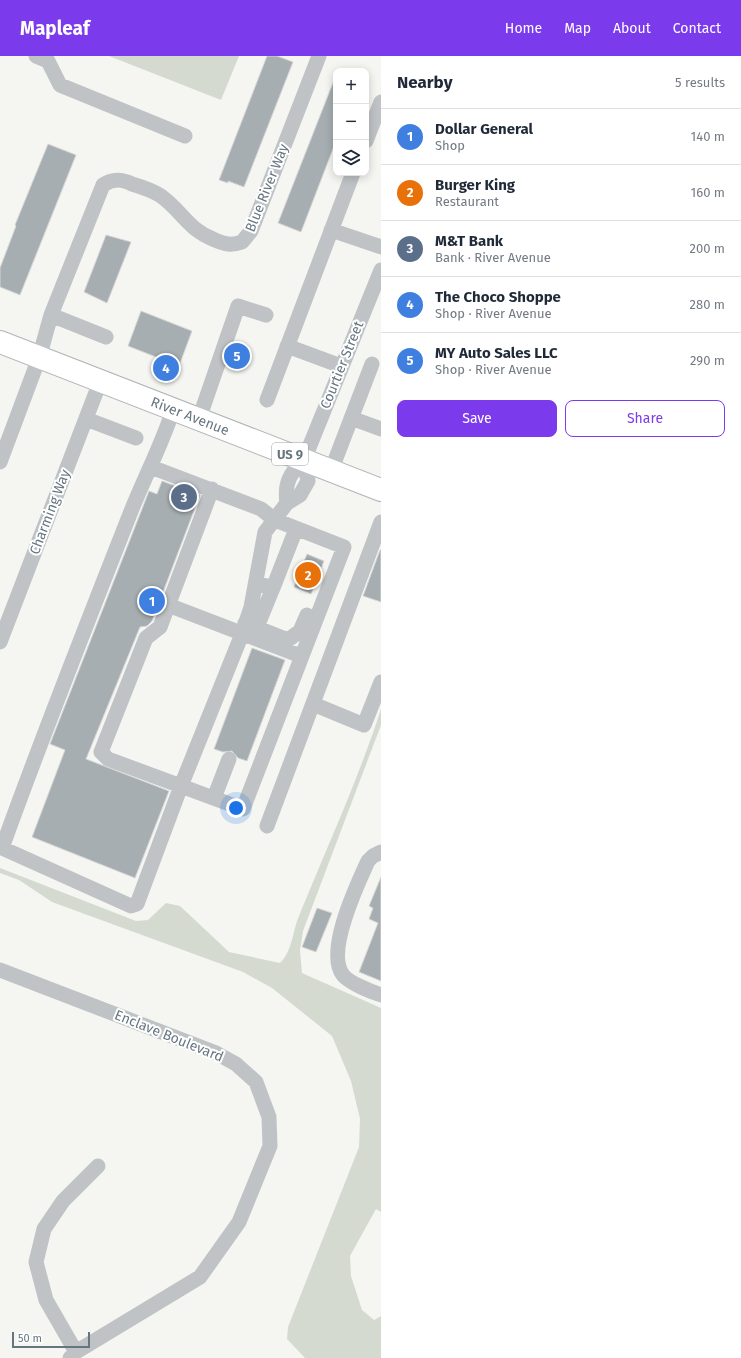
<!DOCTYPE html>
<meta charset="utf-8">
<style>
body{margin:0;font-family:"Fira Sans",sans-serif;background:#f2f2f3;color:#1f2937}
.controls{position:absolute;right:12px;top:12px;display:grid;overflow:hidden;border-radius:8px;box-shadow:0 2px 10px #0003}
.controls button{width:36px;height:36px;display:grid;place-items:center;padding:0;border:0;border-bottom:1px solid #e0e1e3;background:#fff;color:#1f2937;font:20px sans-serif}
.scale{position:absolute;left:12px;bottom:10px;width:78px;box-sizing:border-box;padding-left:4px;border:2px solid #667681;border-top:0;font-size:11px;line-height:14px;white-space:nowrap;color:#667681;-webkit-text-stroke:3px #fff;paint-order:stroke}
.you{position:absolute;left:236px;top:752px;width:14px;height:14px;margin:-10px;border:3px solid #fff;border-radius:50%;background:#1a73e8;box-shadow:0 0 0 6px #1a73e833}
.badge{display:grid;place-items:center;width:26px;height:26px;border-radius:50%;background:#7c3aed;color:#fff;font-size:13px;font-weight:700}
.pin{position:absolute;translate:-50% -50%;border:2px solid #fff;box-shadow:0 1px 4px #0006}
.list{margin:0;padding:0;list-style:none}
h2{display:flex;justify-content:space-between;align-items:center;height:52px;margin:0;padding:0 16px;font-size:17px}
h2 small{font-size:13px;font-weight:400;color:#747a83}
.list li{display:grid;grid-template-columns:26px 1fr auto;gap:12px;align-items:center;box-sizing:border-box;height:56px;padding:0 16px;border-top:1px solid #e0e1e3}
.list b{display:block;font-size:15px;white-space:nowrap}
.list p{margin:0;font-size:13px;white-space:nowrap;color:#747a83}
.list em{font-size:13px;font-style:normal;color:#747a83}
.actions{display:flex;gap:8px;padding:12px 16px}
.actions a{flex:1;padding:9px 0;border:1px solid #7c3aed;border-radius:8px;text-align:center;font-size:14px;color:#7c3aed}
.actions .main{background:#7c3aed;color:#fff}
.icon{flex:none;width:22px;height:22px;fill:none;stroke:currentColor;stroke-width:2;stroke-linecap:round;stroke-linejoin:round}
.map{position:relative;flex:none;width:381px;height:1302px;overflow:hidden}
header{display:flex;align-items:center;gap:24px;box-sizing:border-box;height:56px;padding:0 20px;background:#7c3aed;color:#fff}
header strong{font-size:19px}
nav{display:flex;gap:22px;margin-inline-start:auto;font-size:14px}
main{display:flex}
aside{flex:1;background:#fff}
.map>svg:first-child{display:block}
.green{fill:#d5dad1}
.building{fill:#a6aeb2;stroke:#d7d6d5}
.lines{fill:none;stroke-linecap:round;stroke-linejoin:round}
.highway-casing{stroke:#b0b4b7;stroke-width:24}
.minor{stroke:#bfc3c6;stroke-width:15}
.highway{stroke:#fff;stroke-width:22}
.labels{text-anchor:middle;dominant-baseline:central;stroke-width:4;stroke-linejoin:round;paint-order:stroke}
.shield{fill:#fff;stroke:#949fa7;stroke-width:1}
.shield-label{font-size:13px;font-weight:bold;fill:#667681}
.street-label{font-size:14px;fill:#667681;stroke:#fff}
</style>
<header>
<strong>Mapleaf</strong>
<nav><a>Home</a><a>Map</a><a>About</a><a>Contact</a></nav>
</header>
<main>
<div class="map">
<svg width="381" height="1302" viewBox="0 0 381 1302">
<rect width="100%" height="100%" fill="#f5f5f2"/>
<path class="green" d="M109,0h130l-18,44z
M381,653v16l-78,206 -3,19 2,23 79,35v204l-5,-3 -26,47 1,20 11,34 12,10 7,-4v42h-76l-18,-19 1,-12 71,-180 1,-28 -9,-38 -19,-45 -60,-48 -29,-16 -191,-70 -33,-22 -19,-7v-5l136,53 12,-1 18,-17 14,3 49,46 51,11c13,-13 12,-31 19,-47 28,-69 59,-136 82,-207z"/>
<path class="building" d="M267,0h10l16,6 -49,125 -16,-6v2l-9,-3z
M336,19v66l-35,91 -23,-9z
M48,88l28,11 -56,140 -20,-8v-19l16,-42 -1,-1z
M106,179l25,7 -24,61 -23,-11z
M141,255l51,20 -13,35 -51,-20z
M233,291l12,6 -4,11 -12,-5z
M162,425l38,14 -48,126 -5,5 -7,1 -54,132 83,32 -34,87 -103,-41 33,-87 -15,-6 92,-235 7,-18 8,3z
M380,494h1v52l-18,-6z
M307,498l17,7 -13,33 -17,-7z
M252,592l33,12 -38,101 -9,-3 -6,-7 -9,1 -9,-3z
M381,821v104l-22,-9 19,-49 -9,-4 4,-11 -4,-2z
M317,852l15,5 -16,39 -14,-5z"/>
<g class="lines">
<g class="highway-casing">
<g id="highway">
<path id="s1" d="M0,286l381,148"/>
</g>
</g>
<path class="minor" d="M36,0l12,5 12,24 125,51
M366,85l15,-39
M331,174l50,17
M51,259l55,22
M287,290l54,20
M267,344l86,-227
M173,354c-12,37 -31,72 -45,109 -43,109 -86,218 -126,329l129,58 6,-2 44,-118 61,-152 9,-27 14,-75 22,-29 13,-8 8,-14 -4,-21
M351,362l30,11
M86,363l50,19
M199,363l39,-113 28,9
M0,406l39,-104 12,-43 52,-130c10,-7 19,-6 29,-1 10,3 20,6 29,12 22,16 26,33 54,44 10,4 16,6 27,2l9,-11 68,-175
M151,411l110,42 14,11 69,27 -101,262 -135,-50 -7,-7 45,-114 14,-11 52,-138
M331,415l41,-107
M287,447c-3,-20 3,-30 17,-43l77,-190
M256,527l17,5 23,-59
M168,549l133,51
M245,567l43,17 12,-9 7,-16
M257,571l16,-39
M0,586l100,-260
M313,648l51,21 17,-43
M214,742l15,-39
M267,770l114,-304
M381,796l-8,4 -5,5c-11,24 -43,91 -25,114 6,8 29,17 38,20
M0,914l216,83 20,11 20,18 13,35 1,29 -31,76 -39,55 -124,75 -6,6
M76,1296l-30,-52 -10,-38 8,-33 19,-28 35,-35"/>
<use href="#highway" class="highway"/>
</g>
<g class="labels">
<rect class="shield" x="272" y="387" width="36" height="22" rx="3"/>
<g class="shield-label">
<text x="290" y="398">US 9</text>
</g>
<g class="street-label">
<text transform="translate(267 132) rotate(-68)">Blue River Way</text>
<text transform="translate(342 309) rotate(-68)">Courtier Street</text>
<text stroke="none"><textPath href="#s1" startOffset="204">River Avenue</textPath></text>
<text transform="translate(50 456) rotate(-69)">Charming Way</text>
<text transform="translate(169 980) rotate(22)">Enclave Boulevard</text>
</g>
</g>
</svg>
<div class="controls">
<button>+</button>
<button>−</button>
<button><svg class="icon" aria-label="layers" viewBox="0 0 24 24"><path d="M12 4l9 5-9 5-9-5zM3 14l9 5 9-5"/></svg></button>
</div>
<div class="scale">50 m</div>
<div class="you"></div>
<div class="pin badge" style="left:152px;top:545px;background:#3f7fe0">1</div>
<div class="pin badge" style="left:308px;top:519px;background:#e8710a">2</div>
<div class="pin badge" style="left:184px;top:441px;background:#5c6f8a">3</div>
<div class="pin badge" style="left:166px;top:312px;background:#3f7fe0">4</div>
<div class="pin badge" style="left:237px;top:300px;background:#3f7fe0">5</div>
</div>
<aside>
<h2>Nearby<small>5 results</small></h2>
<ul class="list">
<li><span class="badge" style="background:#3f7fe0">1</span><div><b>Dollar General</b><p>Shop</p></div><em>140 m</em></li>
<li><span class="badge" style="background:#e8710a">2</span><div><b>Burger King</b><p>Restaurant</p></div><em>160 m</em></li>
<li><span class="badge" style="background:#5c6f8a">3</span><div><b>M&amp;T Bank</b><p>Bank · River Avenue</p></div><em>200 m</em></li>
<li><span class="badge" style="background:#3f7fe0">4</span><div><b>The Choco Shoppe</b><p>Shop · River Avenue</p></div><em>280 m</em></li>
<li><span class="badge" style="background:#3f7fe0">5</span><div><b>MY Auto Sales LLC</b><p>Shop · River Avenue</p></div><em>290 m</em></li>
</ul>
<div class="actions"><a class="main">Save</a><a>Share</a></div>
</aside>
</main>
